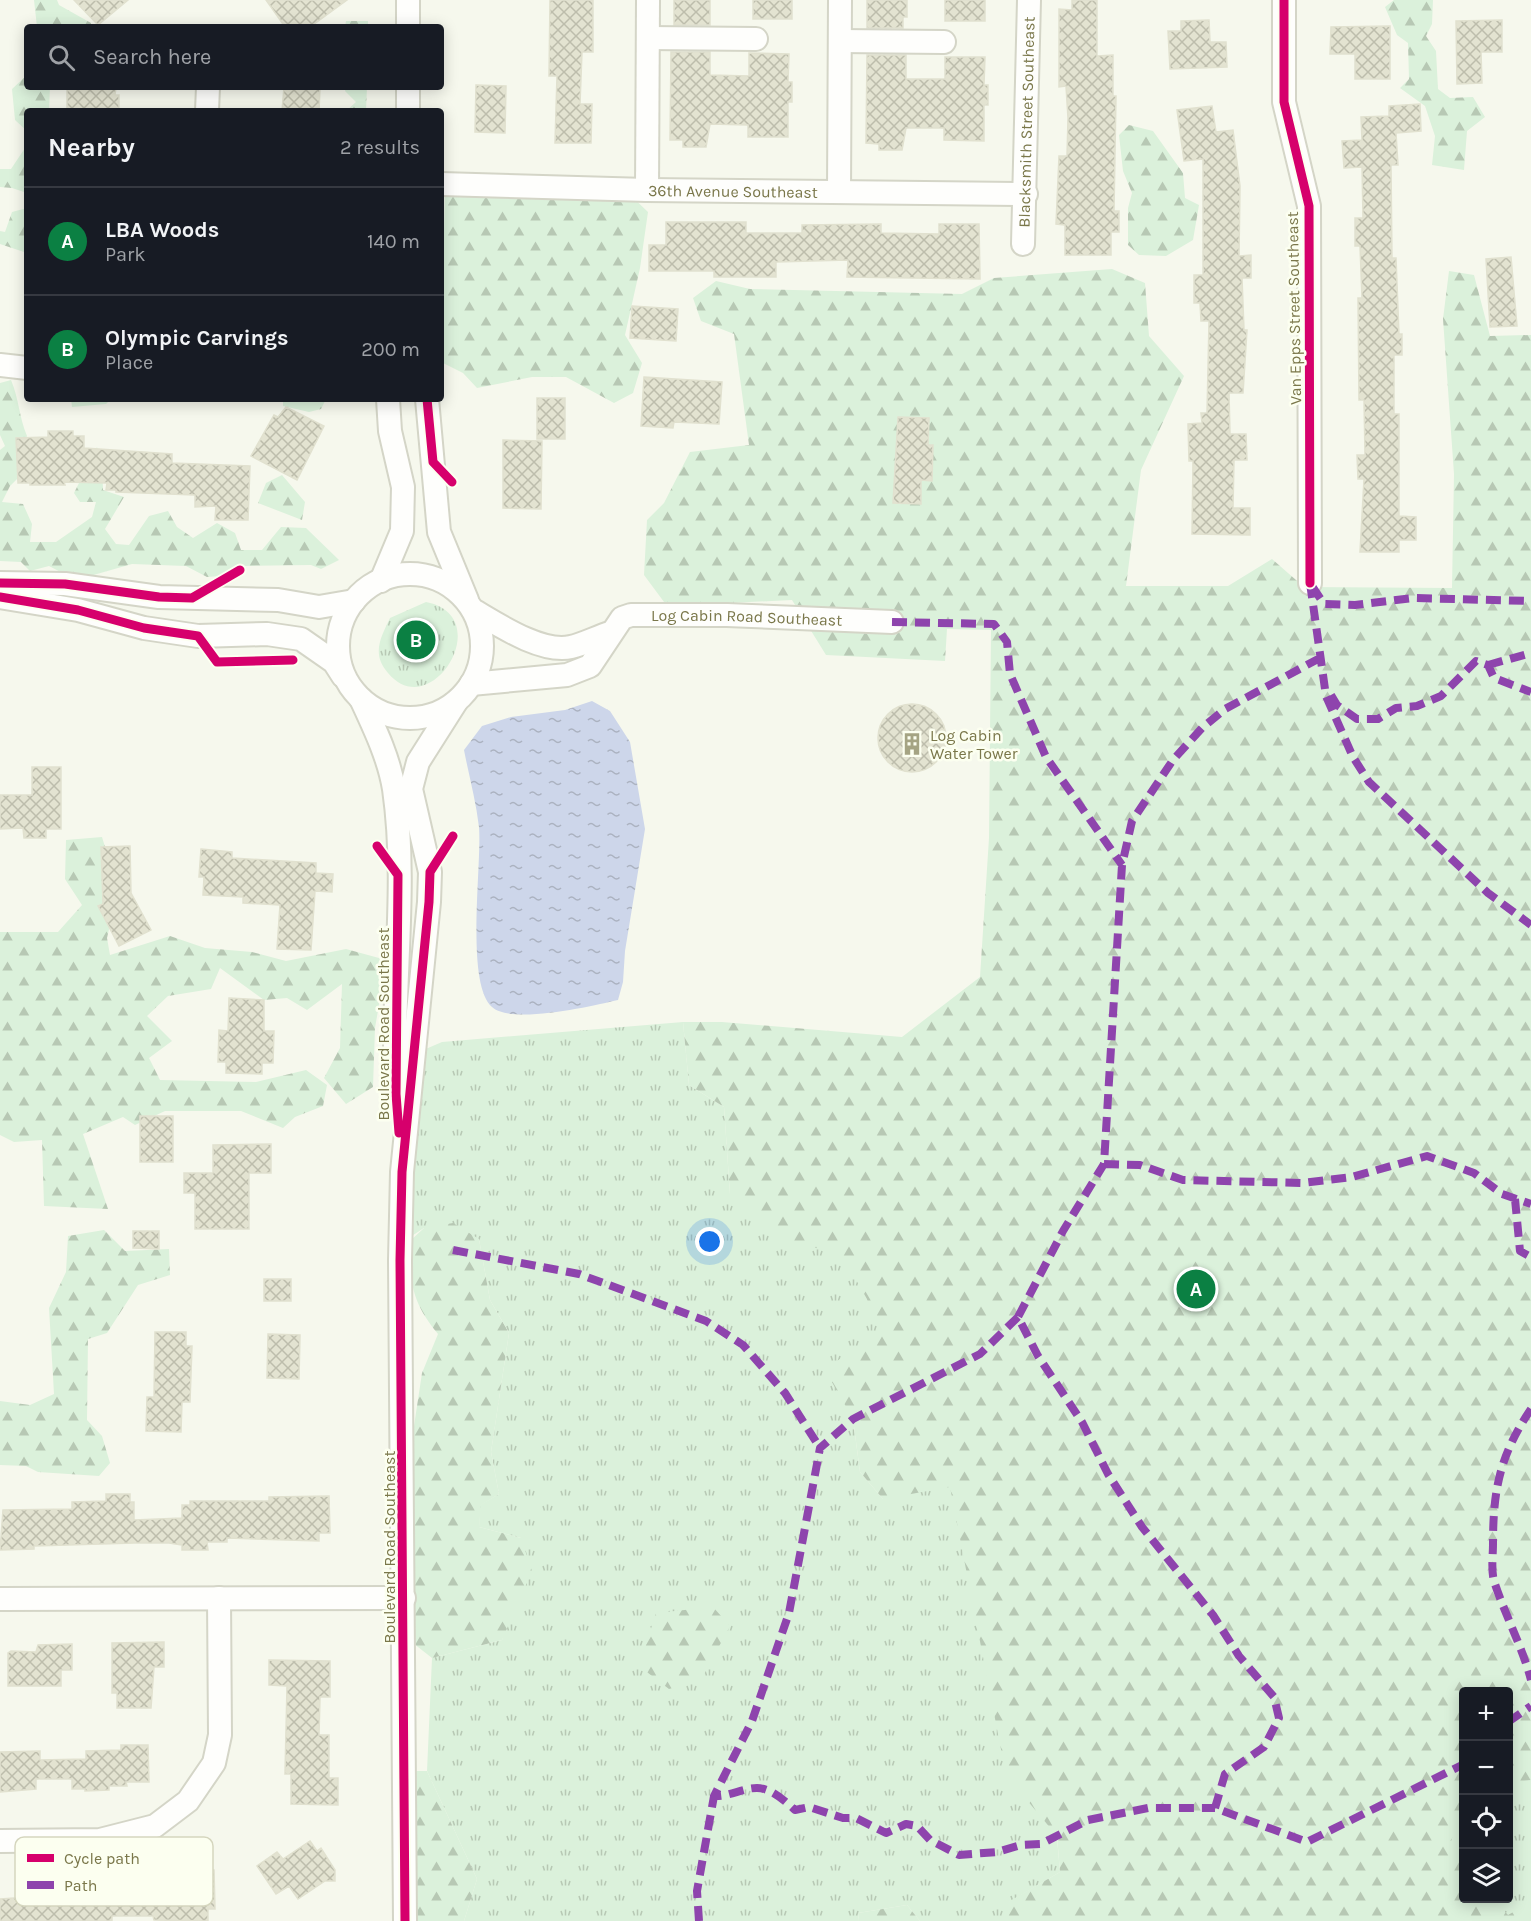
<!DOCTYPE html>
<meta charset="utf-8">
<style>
body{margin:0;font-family:Karla,sans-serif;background:#20242c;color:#f1f3f6}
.controls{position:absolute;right:18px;bottom:18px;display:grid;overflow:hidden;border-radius:6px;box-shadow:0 3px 15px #0003}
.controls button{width:54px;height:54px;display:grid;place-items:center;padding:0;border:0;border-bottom:2px solid #363941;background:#171b24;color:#f1f3f6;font:30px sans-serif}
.you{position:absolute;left:710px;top:1242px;width:21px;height:21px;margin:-15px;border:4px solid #fff;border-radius:50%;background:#1a73e8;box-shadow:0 0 0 9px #1a73e833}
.badge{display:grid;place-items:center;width:39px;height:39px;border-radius:50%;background:#0b8043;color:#fff;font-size:20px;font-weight:700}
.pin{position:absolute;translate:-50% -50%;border:3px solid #fff;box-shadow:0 2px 6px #0006}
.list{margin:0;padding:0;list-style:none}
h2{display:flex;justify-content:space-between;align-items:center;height:78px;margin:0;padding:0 24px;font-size:26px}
h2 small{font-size:20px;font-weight:400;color:#9ea1a6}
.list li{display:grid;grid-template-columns:39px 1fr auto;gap:18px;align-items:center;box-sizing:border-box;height:108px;padding:0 24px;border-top:2px solid #363941}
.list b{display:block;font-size:22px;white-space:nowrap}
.list p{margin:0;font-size:20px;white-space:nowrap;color:#9ea1a6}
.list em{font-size:20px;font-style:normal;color:#9ea1a6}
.icon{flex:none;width:33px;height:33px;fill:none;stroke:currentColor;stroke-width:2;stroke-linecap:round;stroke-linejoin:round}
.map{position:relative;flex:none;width:1531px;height:1921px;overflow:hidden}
.search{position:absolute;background:#171b24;box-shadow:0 3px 15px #0003;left:24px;top:24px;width:420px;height:66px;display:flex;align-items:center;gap:15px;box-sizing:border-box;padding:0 21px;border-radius:6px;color:#9ea1a6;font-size:22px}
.panel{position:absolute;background:#171b24;box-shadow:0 3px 15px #0003;left:24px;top:108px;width:420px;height:294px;border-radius:6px}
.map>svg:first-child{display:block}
.grass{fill:url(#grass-tufts);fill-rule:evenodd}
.forest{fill:url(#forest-firs)}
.water{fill:url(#water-ripples)}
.building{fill:url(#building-cross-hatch);stroke:#e1e1cf;stroke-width:1.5}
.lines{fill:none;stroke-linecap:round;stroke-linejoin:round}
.minor-casing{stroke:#d4d5c7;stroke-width:26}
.minor{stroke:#fefefc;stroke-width:22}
.quiet{stroke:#8e44ad;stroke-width:8;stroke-dasharray:15 8;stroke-linecap:butt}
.cycleway-casing{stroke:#fcfff0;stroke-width:13}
.cycleway{stroke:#d6006c;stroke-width:9}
.labels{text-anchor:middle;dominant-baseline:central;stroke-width:5;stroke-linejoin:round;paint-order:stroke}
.street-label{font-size:16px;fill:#7a774a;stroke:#fcfff0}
.poi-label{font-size:16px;fill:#7a774a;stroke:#fcfff0;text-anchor:start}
.key{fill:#fcfff0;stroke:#d5d6be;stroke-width:1.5}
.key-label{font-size:16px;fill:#7a774a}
</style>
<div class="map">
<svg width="1531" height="1921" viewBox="0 0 1531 1921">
<defs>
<pattern id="grass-tufts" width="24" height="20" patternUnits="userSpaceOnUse" patternTransform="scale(1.5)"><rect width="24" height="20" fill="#dbf1db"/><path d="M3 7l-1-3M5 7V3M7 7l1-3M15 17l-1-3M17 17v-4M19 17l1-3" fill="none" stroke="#b7c8b4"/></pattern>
<pattern id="forest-firs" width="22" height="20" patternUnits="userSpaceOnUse" patternTransform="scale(1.5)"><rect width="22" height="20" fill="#dbf1db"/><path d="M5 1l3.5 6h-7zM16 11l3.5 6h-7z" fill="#b7c8b4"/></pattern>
<pattern id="water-ripples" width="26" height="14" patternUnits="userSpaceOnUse" patternTransform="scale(1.5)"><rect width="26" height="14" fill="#cdd6ea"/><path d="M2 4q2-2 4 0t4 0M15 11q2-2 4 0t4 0" fill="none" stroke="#abb2c0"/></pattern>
<pattern id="building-cross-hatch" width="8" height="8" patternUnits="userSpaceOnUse" patternTransform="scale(1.5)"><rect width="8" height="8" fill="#e3e3d1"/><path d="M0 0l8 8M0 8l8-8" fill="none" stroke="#bdbdac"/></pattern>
</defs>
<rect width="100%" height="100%" fill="#f6f8ed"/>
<path class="grass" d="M1531,590v1331l-474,-83 3,34 -51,30 -1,19h-88l-13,-16 -49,8 1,8h-395l13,-42 -50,-108 5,-113 70,-18 19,-102 -42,-11 1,-22 19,-11 -8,-42 18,-119 -19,-33 -11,-61 -55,-11 -23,15 13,-189 28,-12 241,-20 6,63 35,22 6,87 271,-149zM853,1419l30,80 -23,-27zM1464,1692h44v206h-44z
M426,602c72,14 5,123 -38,71 -17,-19 -7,-36 2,-55z"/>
<path class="forest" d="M34,0h23l2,5 32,18v4h-54z
M1394,0h39l-1,24 -6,12 10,15 2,38 12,9 23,-1 12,20 -18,14 -3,39 -32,-5 3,-29 -10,-30 -25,-18 9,-9 -1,-36 -11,-8 -12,-28z
M346,21h22v6h-23z
M27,75v12h23l-1,24h-22v20l-12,-11 -3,-31z
M346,87h21l-1,24h-20l10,-9 -11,-11z
M1129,125l24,6 30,42 2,25 14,7 -6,35 -27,16 -27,-1 -11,-10v-37l4,-15 -9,-22 -4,-36z
M27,145v48l-15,-5 -12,-1v-18h11z
M445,185l179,4 24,23 -8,56 -15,67 17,28 -9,30 -19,10 -48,-26h-34l-55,11 -14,-15 -22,-11z
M27,208v45l-27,-9v-13l5,1 7,-20z
M1112,269l33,14 4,53 35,40 -43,94 -15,116h102l44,-27 32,28 148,1 2,-114 -11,-155 6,-48 25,4 16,61 41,-1v1445l-22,3 -1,-91h-44l-1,132 -16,21 16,19 1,34 29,1 15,16 23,-13v19h-523v-19l52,-30 -3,-36 -51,-61 -56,-288 -67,12 -23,-27 -7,-53 -28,-49 58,-43 -44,-77 -58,-5 -51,-51 -6,-87 -35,-22 -6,-63h39l180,15 78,-60 9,-139 2,-208 -44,-1 -2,32 -119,-6 -34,-55 -125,6 -23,-31 3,-55 17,-17 26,-51 59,-7 -15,-111 -33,-13 -8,-23 23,-17 34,8 212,5 32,-16z
M11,380c8,19 8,37 16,56l-5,16 2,20 -14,14 -8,16 21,2 9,20 -2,18h26l36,-25 4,-15h-16l-6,-9 23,-46 5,16 1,27 21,7 -19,32 11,15 13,1 20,-29 19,-5 9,16 16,11 24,-15 18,10 6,17h21l19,-23 25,1 33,32 -18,9 -10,-4 -68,1 -8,9 -28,2 -21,-11 -54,-2 -56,16 -27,-14 -19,5 -9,-9 -21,-1v-111l5,-4 -5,-11v-52z
M71,399h40l-5,5 -34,3z
M283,399h43l-5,10 -12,3 -26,-6z
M282,475l23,27 -3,18 -44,-17 8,-20z
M102,837l16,53 -11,48 3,17 60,-19 35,12 47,4 34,9 60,-12 33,9 6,12 -10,58 -2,59 -27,17 -22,-26 16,-30 2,-64 -35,26 -20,-12 -23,2 -44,-32 -9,21 -43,7 -21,20 25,25 -23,17 11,22 96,2 50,-12 21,15 -4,21 -28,11 -12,11 -42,-17h-76l-30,14 -12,-8 -40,17 25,75 -64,-3 -2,-66 -28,2 -14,-7v-203h58l24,-27 -17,-26 1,-39z
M453,1223l26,16 11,61 19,33 -18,119 8,42 -18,11 -2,22 42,11 11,33 -30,69 -70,18 -28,-22 -1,-199 11,-11 8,-53 16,-39c-27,-33 -28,-51 -28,-93l14,-13z
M104,1230l21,21 44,-2 1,26 -32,10 -31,48 -19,6 -1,81 15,16 8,27 -11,13 -61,-4 -12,-6 -26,-1v-64l30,4 24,-11 -5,-86 17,-36 2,-36z
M713,1607l17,19 -29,54 -32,9 -30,-23 17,-53z
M405,1771h22l50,108 -13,42h-59z
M907,1905l13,16h-61l-1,-8z"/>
<path class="water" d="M592,701l18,10 20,31 15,87 -20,122 -2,31 -5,18c-26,6 -106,25 -126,7 -27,-24 -10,-142 -13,-180 -3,-26 -10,-51 -15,-77l18,-24 29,-9 54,-7z"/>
<path class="building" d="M74,0h54l-30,25z
M266,0h81l-37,27h-25z
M550,0h43v52h-11l-2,52h12l-1,39h-36l2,-67h-8z
M674,0h36v25h-36z
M753,0h39v19h-39z
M867,0h40v17h-4v11h-36z
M945,0h40v21h-40z
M1072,0h25v56l16,-1v41h3l-2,115h5v21h-8v23h-46v-30l-9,-1 3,-68h8l1,-38 -2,-32 -7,1v-78l13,1z
M1209,20l1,22h16l1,25 -57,2 -2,-38h13v-10z
M1502,20v32h-21l1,31 -25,1 -1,-63z
M1390,26v53h-35v-25h-25l1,-27z
M671,52h39v23l39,1v-23l40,1 -1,28h4v20h-4v35h-40v-12l-38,-1 -4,23h-23v-7h-13z
M867,55h39v24h39v-22h40l-1,28h4v20h-4v36l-40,-1v-12h-38l-4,22h-23v-6l-13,-1z
M476,85l30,1 -1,47 -30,-1z
M67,87h49l-1,8h4v16h-52z
M284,87h36l-1,24h-37z
M1420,104l1,27 -25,2 2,32h-7l1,93h4l3,76h3v21h-8v59h5v102l17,1v23h-17v12h-39l4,-73h-6l-1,-24h8l-1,-55h-5l-1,-102h4l-2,-52h-5v-28h8l-1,-51 -18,1 -2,-27 20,-1 -1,-23 28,-1v-10z
M1212,106l4,26 17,-2 7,56 -1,70 12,-1v23h-9l2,52h3l-4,63h-14l1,41h16l1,26h-13l-1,48h17v27l-58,-1 1,-73h-4l-1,-37 14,-1 -1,-10h6l2,-92h-8l-1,-18h-6v-28h9v-116l-19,2 -7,-51z
M666,222h80v11h56v-8l79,-1v9l58,1v-10h40l1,55 -133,-2 1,-17 -72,2v15h-62v-6h-65v-26h17z
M1511,257l6,69 -27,1 -4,-68z
M632,306l46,3 -2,32 -46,-3z
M644,377l78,5 -3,42 -45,-2 -1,6 -32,-2z
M537,398h28v41h-28z
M286,407l38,19 -27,54 -46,-24 23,-41 4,2z
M898,417l31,1 -1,27h5l-1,36 -11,-1v24l-28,-1z
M48,431h25v5h11v12l88,6v9l78,3 -2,54h-33l1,-14 -21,1v-12l-79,-3v-2h-10l1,-7 -43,-1 1,3h-35v-2h-12l-2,-45 32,-1z
M503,440l39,1 -1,68 -38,-1z
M878 738a34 34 0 1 1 68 0a34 34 0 1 1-68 0Z
M32,767h29v62h-15v9h-22l-1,-10 -23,1v-34h32z
M130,846l1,47 20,37 -32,16 -21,-40 5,-2 -2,-57z
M201,849l31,3v6l84,5v10l17,1 -1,18 -17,-1 -4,59 -34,-1 3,-44 -37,-2v-6l-40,-2 1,-18h-5z
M229,998l35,2v31h10l-1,32h-11v11l-36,-1v-11h-8l1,-32 9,1z
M140,1116h33v46h-33z
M271,1144v29h-22v56h-54v-36h-11v-20h29v-28z
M133,1231h26v18l-26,-1z
M264,1279h27v22h-27z
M155,1332h31v14h6l-2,56h-8l-1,30 -35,-1 1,-34h7z
M268,1334l32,1 -1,44 -32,-1z
M106,1494h24v8h4v18l48,-2v-13h8v-4h79v-4l60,-1 1,37h-11v8l-92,-3v4h-20l1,8h-26v-5l-13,-2h-35l-100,3v3l-34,1 3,-40 69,-1v-7l34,-1z
M164,1642v25h-10l-3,41h-34v-15h-5v-50z
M72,1644v26h-11v16h-53v-33l3,-2 25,1 2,-7z
M269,1660l61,1v36h-10l-1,38h10v43h9v27l-47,-1v-30h-6l2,-88 -18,-1z
M121,1745h27l1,37h-23l1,4h-18v4l-24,1v-2h-13v-10h-36v10l-36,3v-40l40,-1v9l46,-1v-8l35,-1z
M310,1841l7,10 4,-3 14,22v11h-10l-27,18 -9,-13 -13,8 -19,-28 20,-14 6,7z
M214,1870l1,39h-7v12l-54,-1 -1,-4h-41v5h-112v-22l57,-4v-9l118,-1 11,-2v-12z"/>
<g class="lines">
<g class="minor-casing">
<g id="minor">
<path d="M1284,0v102l25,104 1,377"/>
<path d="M408,27v-27"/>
<path d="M648,38l108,1"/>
<path d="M840,41l104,1"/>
<path d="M207,111l1,-24"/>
<path d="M408,111v-24"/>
<path id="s1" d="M441,184l206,6 379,4"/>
<path d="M647,190l1,-190"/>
<path d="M839,192l1,-192"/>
<path id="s2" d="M1023,244l6,-244"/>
<path d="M0,365l27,3"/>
<path d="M427,399l12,133 28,68"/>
<circle cx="410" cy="646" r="72"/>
<path d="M381,581l21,-50 1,-44 -13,-56 -2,-32"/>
<path d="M0,583l65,1 94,13 119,3 41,7 35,-6"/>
<path d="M0,597l78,13 66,18 54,8 69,-2 34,5 33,23 9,14"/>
<path d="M473,610c24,14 69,44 98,37 13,-3 26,-10 39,-14"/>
<path id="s3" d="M471,684l96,-9 23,-9 32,-48 9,-3h96l165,7"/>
<path d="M361,699c13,28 28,59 33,90 15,104 -5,211 3,316"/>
<path d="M0,1599l404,-1"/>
<path d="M0,1841l100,-1 55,-14 33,-25 26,-38 6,-28 -1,-137"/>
<path d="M405,1921l-5,-661 2,-88 27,-270 1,-30 -19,-83 7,-27 38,-60"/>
</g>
</g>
<use href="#minor" class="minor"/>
<path class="quiet" d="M1310,583l16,113 27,61 16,25 119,111 43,32
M1312,586l12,18 31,1 58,-7 118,3
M892,622l102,2 13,18 3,32 36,83 76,108
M1320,658l-95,51 -23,19 -29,32 -41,61 -10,44 -18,299 -41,67 -45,86 20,39 44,66 26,52 34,53 71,88 26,41 35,41 5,21 -15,29 -39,27 -10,34 92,34 157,-78
M1488,665l43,-12
M1331,695l6,10 20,14h21l18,-11 21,-2 24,-10 35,-35 12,4 6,13 37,14
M1104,1164l36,1 43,15 120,3 49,-6 75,-21 47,17 28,21 29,10
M1515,1199l5,52 11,6
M453,1250l126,24 127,47 37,24 42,48 35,55
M1018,1317l-38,37 -127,65 -33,29 -31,165 -37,108 -38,75c15,1 28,-8 43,-8 14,0 28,13 38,22l14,-3 34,11h13l30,15 20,-9 11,2 13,14 29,15 38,-3 24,-7 20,-1 47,-24 60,-12h67
M1531,1409c-31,46 -38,80 -38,135 0,11 -2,26 1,37 11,34 28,65 37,99
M1508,1722l23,-16
M699,1921l-2,-30 17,-95"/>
<g class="cycleway-casing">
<path id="cycleway" d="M1284,0v102l25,104 1,377
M427,399l6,63 19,20
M0,583l65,1 94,13 33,1 48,-28
M0,597l78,13 66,18 54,8 19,26 76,-2
M377,846l21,29 -2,219 3,39
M405,1921l-5,-661 2,-88 27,-270 1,-30 23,-36"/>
</g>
<use href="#cycleway" class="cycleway"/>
</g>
<defs>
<g id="building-bare" transform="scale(1.8)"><path d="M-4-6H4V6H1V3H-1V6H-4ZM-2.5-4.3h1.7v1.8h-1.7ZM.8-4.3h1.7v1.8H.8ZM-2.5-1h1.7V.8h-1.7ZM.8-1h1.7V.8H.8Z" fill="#a5a483" stroke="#fcfff0" stroke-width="2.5" paint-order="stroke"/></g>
</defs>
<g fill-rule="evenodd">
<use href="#building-bare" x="912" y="744"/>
</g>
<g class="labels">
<g class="street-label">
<text stroke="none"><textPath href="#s2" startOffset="122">Blacksmith Street Southeast</textPath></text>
<text stroke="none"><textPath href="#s1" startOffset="292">36th Avenue Southeast</textPath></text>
<text transform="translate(1294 308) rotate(-91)">Van Epps Street Southeast</text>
<text stroke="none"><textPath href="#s3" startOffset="304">Log Cabin Road Southeast</textPath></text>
<text transform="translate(383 1024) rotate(-90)">Boulevard Road Southeast</text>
<text transform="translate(389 1547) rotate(-90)">Boulevard Road Southeast</text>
</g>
<g class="poi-label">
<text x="930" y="735">Log Cabin<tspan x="930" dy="18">Water Tower</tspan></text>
</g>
</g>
<rect x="15" y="1837" width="198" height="69" rx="9" class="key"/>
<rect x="27" y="1854" width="27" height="8" fill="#d6006c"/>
<rect x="27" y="1881" width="27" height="8" fill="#8e44ad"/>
<g class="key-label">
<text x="64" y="1864">Cycle path</text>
<text x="64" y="1891">Path</text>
</g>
</svg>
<div class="controls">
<button>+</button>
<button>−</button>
<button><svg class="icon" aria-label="locate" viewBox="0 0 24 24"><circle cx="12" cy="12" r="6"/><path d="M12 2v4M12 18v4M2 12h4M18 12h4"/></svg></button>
<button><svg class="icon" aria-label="layers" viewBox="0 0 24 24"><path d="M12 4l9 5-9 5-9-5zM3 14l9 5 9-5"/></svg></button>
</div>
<div class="you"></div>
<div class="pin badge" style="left:1196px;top:1289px">A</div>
<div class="pin badge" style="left:416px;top:640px">B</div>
<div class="search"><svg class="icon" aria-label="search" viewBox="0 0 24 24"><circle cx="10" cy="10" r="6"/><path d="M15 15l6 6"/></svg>Search here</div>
<section class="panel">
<h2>Nearby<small>2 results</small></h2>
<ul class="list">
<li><span class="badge">A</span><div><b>LBA Woods</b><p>Park</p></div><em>140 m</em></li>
<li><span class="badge">B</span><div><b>Olympic Carvings</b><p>Place</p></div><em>200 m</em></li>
</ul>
</section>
</div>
